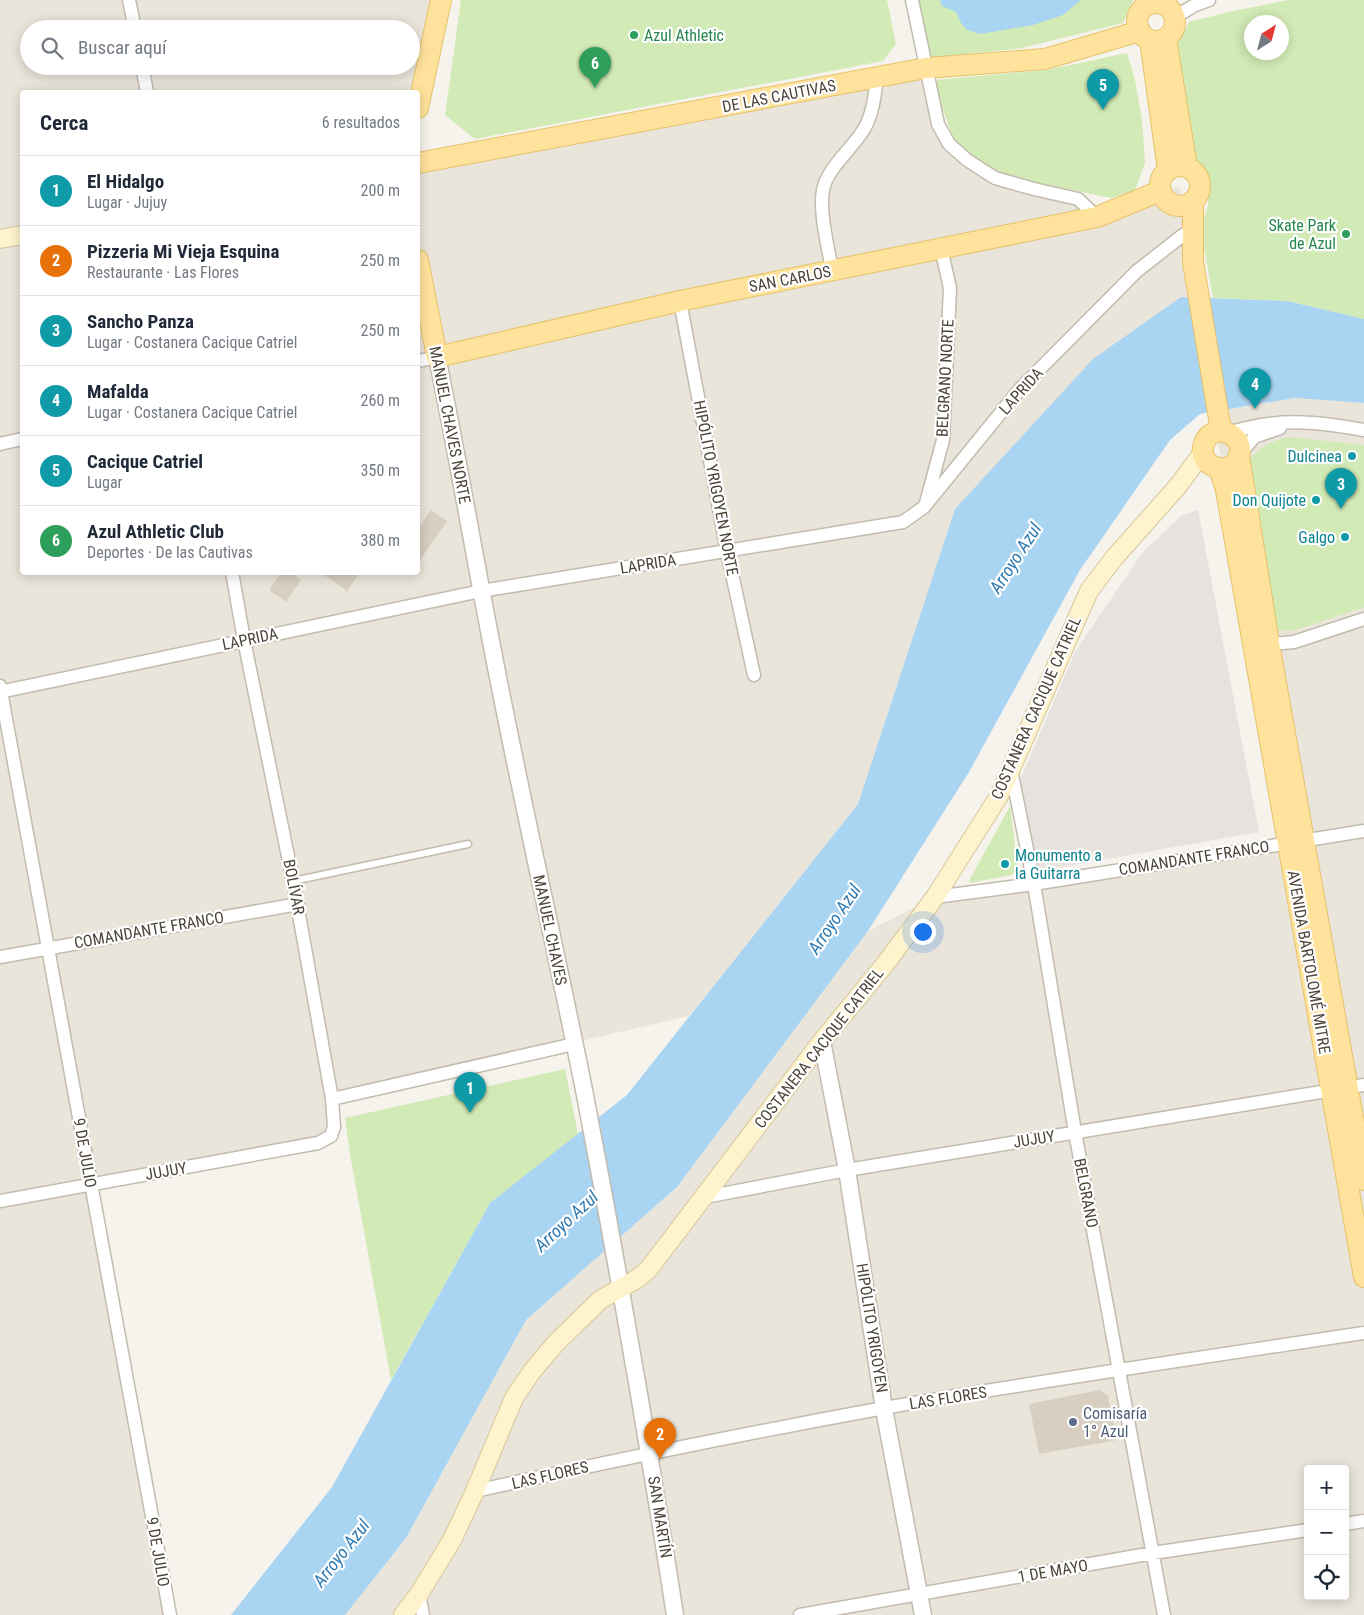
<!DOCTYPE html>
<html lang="es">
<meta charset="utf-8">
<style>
body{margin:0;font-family:"Roboto Condensed",sans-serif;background:#f6f6f7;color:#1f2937}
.controls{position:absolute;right:15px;bottom:15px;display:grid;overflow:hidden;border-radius:5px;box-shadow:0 2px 12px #0003}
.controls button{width:45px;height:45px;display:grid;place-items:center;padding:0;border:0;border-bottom:1px solid #e0e1e3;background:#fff;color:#1f2937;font:25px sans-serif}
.compass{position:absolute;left:1244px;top:15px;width:45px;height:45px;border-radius:50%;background:#fff;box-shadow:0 2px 12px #0003;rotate:36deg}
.you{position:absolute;left:922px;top:931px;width:18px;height:18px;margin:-12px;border:4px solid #fff;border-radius:50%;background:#1a73e8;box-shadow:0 0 0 8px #1a73e833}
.badge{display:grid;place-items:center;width:32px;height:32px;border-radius:50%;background:#111827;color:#fff;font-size:16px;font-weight:700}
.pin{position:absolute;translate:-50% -41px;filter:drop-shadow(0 1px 2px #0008)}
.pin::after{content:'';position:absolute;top:26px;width:18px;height:15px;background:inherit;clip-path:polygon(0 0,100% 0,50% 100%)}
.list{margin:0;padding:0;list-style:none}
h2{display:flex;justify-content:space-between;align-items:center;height:65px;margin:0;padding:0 20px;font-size:21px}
h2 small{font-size:16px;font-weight:400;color:#747a83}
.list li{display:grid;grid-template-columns:32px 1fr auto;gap:15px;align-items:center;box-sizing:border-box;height:70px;padding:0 20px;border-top:1px solid #e0e1e3}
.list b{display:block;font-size:19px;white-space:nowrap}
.list p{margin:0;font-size:16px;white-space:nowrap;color:#747a83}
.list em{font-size:16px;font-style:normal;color:#747a83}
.icon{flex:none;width:28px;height:28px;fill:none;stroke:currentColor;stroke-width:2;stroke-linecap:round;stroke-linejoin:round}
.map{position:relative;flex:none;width:1364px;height:1615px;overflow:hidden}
.search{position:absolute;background:#fff;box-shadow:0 2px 12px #0003;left:20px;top:20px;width:400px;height:55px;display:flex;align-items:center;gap:12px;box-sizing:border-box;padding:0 18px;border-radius:28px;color:#747a83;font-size:19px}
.panel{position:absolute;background:#fff;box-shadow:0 2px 12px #0003;left:20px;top:90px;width:400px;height:485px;border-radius:5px}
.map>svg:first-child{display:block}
.residential{fill:#eae5da;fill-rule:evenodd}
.industrial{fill:#e6e2dd}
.green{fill:#d2eab5;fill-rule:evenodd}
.water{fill:#a9d4f2}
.building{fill:#d8cfc1}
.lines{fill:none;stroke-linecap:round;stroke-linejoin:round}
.service-casing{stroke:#c2bbae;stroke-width:9}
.minor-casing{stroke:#c2bbae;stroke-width:15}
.tertiary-casing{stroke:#c2bbae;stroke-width:19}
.secondary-casing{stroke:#d6c79b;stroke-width:20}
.primary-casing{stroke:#e6c16a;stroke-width:22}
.service{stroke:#fff;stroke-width:6}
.minor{stroke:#fff;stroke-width:12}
.tertiary{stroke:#fff;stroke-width:16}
.secondary{stroke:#fff3cd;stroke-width:18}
.primary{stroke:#ffe39c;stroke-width:20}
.leisure-dot{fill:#2e9e5b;stroke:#fff;stroke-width:2}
.culture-dot{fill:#0f9aa8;stroke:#fff;stroke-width:2}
.service-dot{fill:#5c6f8a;stroke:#fff;stroke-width:2}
.labels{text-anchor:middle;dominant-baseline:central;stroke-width:4.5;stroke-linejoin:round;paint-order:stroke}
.leisure-label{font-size:16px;fill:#27864d;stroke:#fff;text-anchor:start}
.street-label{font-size:16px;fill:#4b4439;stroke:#fff}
.culture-label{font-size:16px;fill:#0d838f;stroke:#fff;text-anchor:end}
.service-label{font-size:16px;fill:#4e5e75;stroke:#fff;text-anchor:start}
.water-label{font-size:18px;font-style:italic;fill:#2e7ab2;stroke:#fff}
</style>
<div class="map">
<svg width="1364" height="1615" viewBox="0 0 1364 1615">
<rect width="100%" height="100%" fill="#f6f3ec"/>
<path class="residential" d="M0,0h441l-23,92h-396v480h396v-409l508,-95 23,76 46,34 83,21 19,17 63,-25 20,-4 14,111 -239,211 -97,295 -169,212 -357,83 -1,37 -240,49 79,430h-170zM29,29h382v37h-382z
M1295,398l69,5v1212h-1019l61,-77 120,-218 151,-133 191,-256 67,-34 361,-56 -84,-429zM1308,1469h37v127h-37z"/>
<path class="industrial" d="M1198,510l61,322 -225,40 -14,-92 55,-128 67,-99 39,-37z"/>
<path class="green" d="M461,0h426l9,44 -13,17 -408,78 -30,-24z
M918,0h215l-10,23 -101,25 -93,10z
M1288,0h76v319l-77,-18 -74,-3 -12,-68 7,-25 -1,-24 -18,-19 -14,-115 14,-25 40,-10zM1252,22h30v30h-30z
M1127,53l8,27 7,40 3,43 -10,27 -24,8 -96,-20 -40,-16 -19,-17 -16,-43 -5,-22 112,-10z
M1289,437l75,8v162l-71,24 -19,-1 -26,-169c14,-16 22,-19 41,-24z
M1010,806l8,63 -6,6 -43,8 1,-4z
M565,1069l13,65 -88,69 -99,177 -40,-220 -6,-42z"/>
<path class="water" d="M940,0h141l-18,15 -30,10 -53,9 -13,-4 -6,-7 -5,-11 -14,-6z
M1181,297l106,4 77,18v84l-69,-5 -95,16 -30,26 -90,130 -111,202 -101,159 -191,256 -151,133 -120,218 -61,77h-114l101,-128 158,-284 137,-108 231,-291 97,-295 138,-150z"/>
<path class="building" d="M431,510l16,11 -29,42v-34z
M282,572h8l11,8 -15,22 -17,-12z
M320,572h40l-13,19z
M1100,1390l8,6 9,44 -78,14 -10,-50z"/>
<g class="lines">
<g class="service-casing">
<path id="service" d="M293,881l175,-37"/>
</g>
<g class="minor-casing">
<path id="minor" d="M129,0l6,29
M912,0l26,124 11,20 18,16 28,18 39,11 44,10 19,18
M1148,0l1,4
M1175,17l20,-12 14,-5
M142,66l5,26
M832,270c-4,-24 -13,-57 -9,-80 4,-22 30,-42 41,-61 9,-15 11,-35 13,-52
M680,301l47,250 27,124
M418,361l19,-4
M1227,433c12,-3 23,-6 35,-8 33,-6 69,-1 102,5
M0,444l22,-5
M1241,453l13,-16 26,-9
M926,503l17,-63 7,-152 -9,-40
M1263,645l31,-3 70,-23
M0,686l170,929
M0,692l481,-101 422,-69 21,-15 96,-118 117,-118 46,-36
M1011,770l23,114 41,248 89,483
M935,897l99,-13 330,-53
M0,957l298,-53
M332,1099l242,-55
M705,1197l142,-27 517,-85
M0,1201l318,-58 13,-7 3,-9 -2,-28 -39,-218 -49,-241 -12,-68
M475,1491c136,-30 272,-58 409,-83 160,-28 320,-51 480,-75
M1345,1524l19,-3
M419,1594l4,21
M800,1615l353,-62 155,-23"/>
</g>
<g class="tertiary-casing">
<path id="tertiary" d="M437,357c25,120 44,240 69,360 25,126 54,252 79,378 33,173 63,346 90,520
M822,1041l25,129 37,239 39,206"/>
</g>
<g class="secondary-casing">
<path id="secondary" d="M0,239l22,-4
M403,1615l16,-21 33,-54 23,-49 39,-93 19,-28 23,-27 44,-43 35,-20 13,-10 174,-229 64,-78 49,-66 64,-101 90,-205 25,-33 64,-72 25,-34"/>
</g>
<g class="primary-casing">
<path id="primary" d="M1137 22a19 19 0 1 1 38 0a19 19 0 1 1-38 0Z
M1166,39l21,128
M1150,40l18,130
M418,108l23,-108
M418,163l508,-95 119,-9 95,-28
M1160 186a20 20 0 1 1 40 0a20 20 0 1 1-40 0Z
M1193,201v61l28,169
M418,260l19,97 243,-56 417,-84 63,-26
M1239,456c-8,23 -43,11 -35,-12 7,-23 42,-11 35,12l30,187 95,537
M1220,470l6,20 138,787"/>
</g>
<use href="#service" class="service"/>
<use href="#minor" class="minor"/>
<use href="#tertiary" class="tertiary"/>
<use href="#secondary" class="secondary"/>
<use href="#primary" class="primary"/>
</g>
<g class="leisure-dot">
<circle cx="634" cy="35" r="5"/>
<circle cx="1346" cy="234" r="5"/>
</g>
<g class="culture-dot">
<circle cx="1352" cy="456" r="5"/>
<circle cx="1316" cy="500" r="5"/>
<circle cx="1345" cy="537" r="5"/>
<circle cx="1005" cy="864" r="5"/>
</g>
<circle class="service-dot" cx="1073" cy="1422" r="5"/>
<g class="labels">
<g class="leisure-label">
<text x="644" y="35">Azul Athletic</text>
<text x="1336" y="225" text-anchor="end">Skate Park<tspan x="1336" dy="18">de Azul</tspan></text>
</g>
<g class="street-label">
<text transform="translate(779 96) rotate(-11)">DE LAS CAUTIVAS</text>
<text transform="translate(790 279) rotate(-11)">SAN CARLOS</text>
<text transform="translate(945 378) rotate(-87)">BELGRANO NORTE</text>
<text transform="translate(1021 391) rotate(-48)">LAPRIDA</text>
<text transform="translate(450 425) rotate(79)">MANUEL CHAVES NORTE</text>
<text transform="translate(716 488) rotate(79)">HIPÓLITO YRIGOYEN NORTE</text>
<text transform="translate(648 564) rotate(-9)">LAPRIDA</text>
<text transform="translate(250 639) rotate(-12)">LAPRIDA</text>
<text transform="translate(1036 708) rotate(-66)">COSTANERA CACIQUE CATRIEL</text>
<text transform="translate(1194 858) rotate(-9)">COMANDANTE FRANCO</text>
<text transform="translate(294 887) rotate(79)">BOLÍVAR</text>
<text transform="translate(149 930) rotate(-10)">COMANDANTE FRANCO</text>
<text transform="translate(550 930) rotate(78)">MANUEL CHAVES</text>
<text transform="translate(1309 962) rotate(80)">AVENIDA BARTOLOMÉ MITRE</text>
<text transform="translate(819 1048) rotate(-52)">COSTANERA CACIQUE CATRIEL</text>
<text transform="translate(1034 1139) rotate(-9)">JUJUY</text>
<text transform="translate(85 1153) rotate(80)">9 DE JULIO</text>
<text transform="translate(166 1171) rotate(-10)">JUJUY</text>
<text transform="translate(1086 1193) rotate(79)">BELGRANO</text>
<text transform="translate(872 1328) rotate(81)">HIPÓLITO YRIGOYEN</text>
<text transform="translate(948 1398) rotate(-9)">LAS FLORES</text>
<text transform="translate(550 1475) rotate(-13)">LAS FLORES</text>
<text transform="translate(660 1517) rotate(81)">SAN MARTÍN</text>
<text transform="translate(158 1552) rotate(80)">9 DE JULIO</text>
<text transform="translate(1053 1571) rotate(-10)">1 DE MAYO</text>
</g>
<g class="culture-label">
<text x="1342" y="456">Dulcinea</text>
<text x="1306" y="500">Don Quijote</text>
<text x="1335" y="537">Galgo</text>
<text x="1015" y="855" text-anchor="start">Monumento a<tspan x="1015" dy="18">la Guitarra</tspan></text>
</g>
<g class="service-label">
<text x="1083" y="1413">Comisaría<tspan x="1083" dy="18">1° Azul</tspan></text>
</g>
<g class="water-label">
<text transform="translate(1015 558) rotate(-57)">Arroyo Azul</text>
<text transform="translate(834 919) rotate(-56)">Arroyo Azul</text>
<text transform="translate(566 1221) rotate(-43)">Arroyo Azul</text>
<text transform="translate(341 1553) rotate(-52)">Arroyo Azul</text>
</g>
</g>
</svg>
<div class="controls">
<button>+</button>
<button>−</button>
<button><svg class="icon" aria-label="locate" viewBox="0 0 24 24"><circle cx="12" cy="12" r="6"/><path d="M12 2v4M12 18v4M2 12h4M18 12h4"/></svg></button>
</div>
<svg class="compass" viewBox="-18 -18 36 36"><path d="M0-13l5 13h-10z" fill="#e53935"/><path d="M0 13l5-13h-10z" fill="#747a83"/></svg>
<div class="you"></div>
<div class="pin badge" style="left:470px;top:1113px;background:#0f9aa8">1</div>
<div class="pin badge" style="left:660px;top:1459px;background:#e8710a">2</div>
<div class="pin badge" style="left:1341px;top:509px;background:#0f9aa8">3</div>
<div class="pin badge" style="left:1255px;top:409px;background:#0f9aa8">4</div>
<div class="pin badge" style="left:1103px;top:110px;background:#0f9aa8">5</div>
<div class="pin badge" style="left:595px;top:88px;background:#2e9e5b">6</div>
<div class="search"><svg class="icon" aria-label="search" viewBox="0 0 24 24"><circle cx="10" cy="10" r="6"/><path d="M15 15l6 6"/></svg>Buscar aquí</div>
<section class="panel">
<h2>Cerca<small>6 resultados</small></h2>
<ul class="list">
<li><span class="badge" style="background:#0f9aa8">1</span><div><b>El Hidalgo</b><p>Lugar · Jujuy</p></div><em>200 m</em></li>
<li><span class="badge" style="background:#e8710a">2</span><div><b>Pizzeria Mi Vieja Esquina</b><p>Restaurante · Las Flores</p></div><em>250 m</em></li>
<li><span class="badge" style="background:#0f9aa8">3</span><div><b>Sancho Panza</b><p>Lugar · Costanera Cacique Catriel</p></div><em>250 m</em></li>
<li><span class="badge" style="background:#0f9aa8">4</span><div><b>Mafalda</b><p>Lugar · Costanera Cacique Catriel</p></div><em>260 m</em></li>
<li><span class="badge" style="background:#0f9aa8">5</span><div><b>Cacique Catriel</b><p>Lugar</p></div><em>350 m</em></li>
<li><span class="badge" style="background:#2e9e5b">6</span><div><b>Azul Athletic Club</b><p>Deportes · De las Cautivas</p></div><em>380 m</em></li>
</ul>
</section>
</div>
